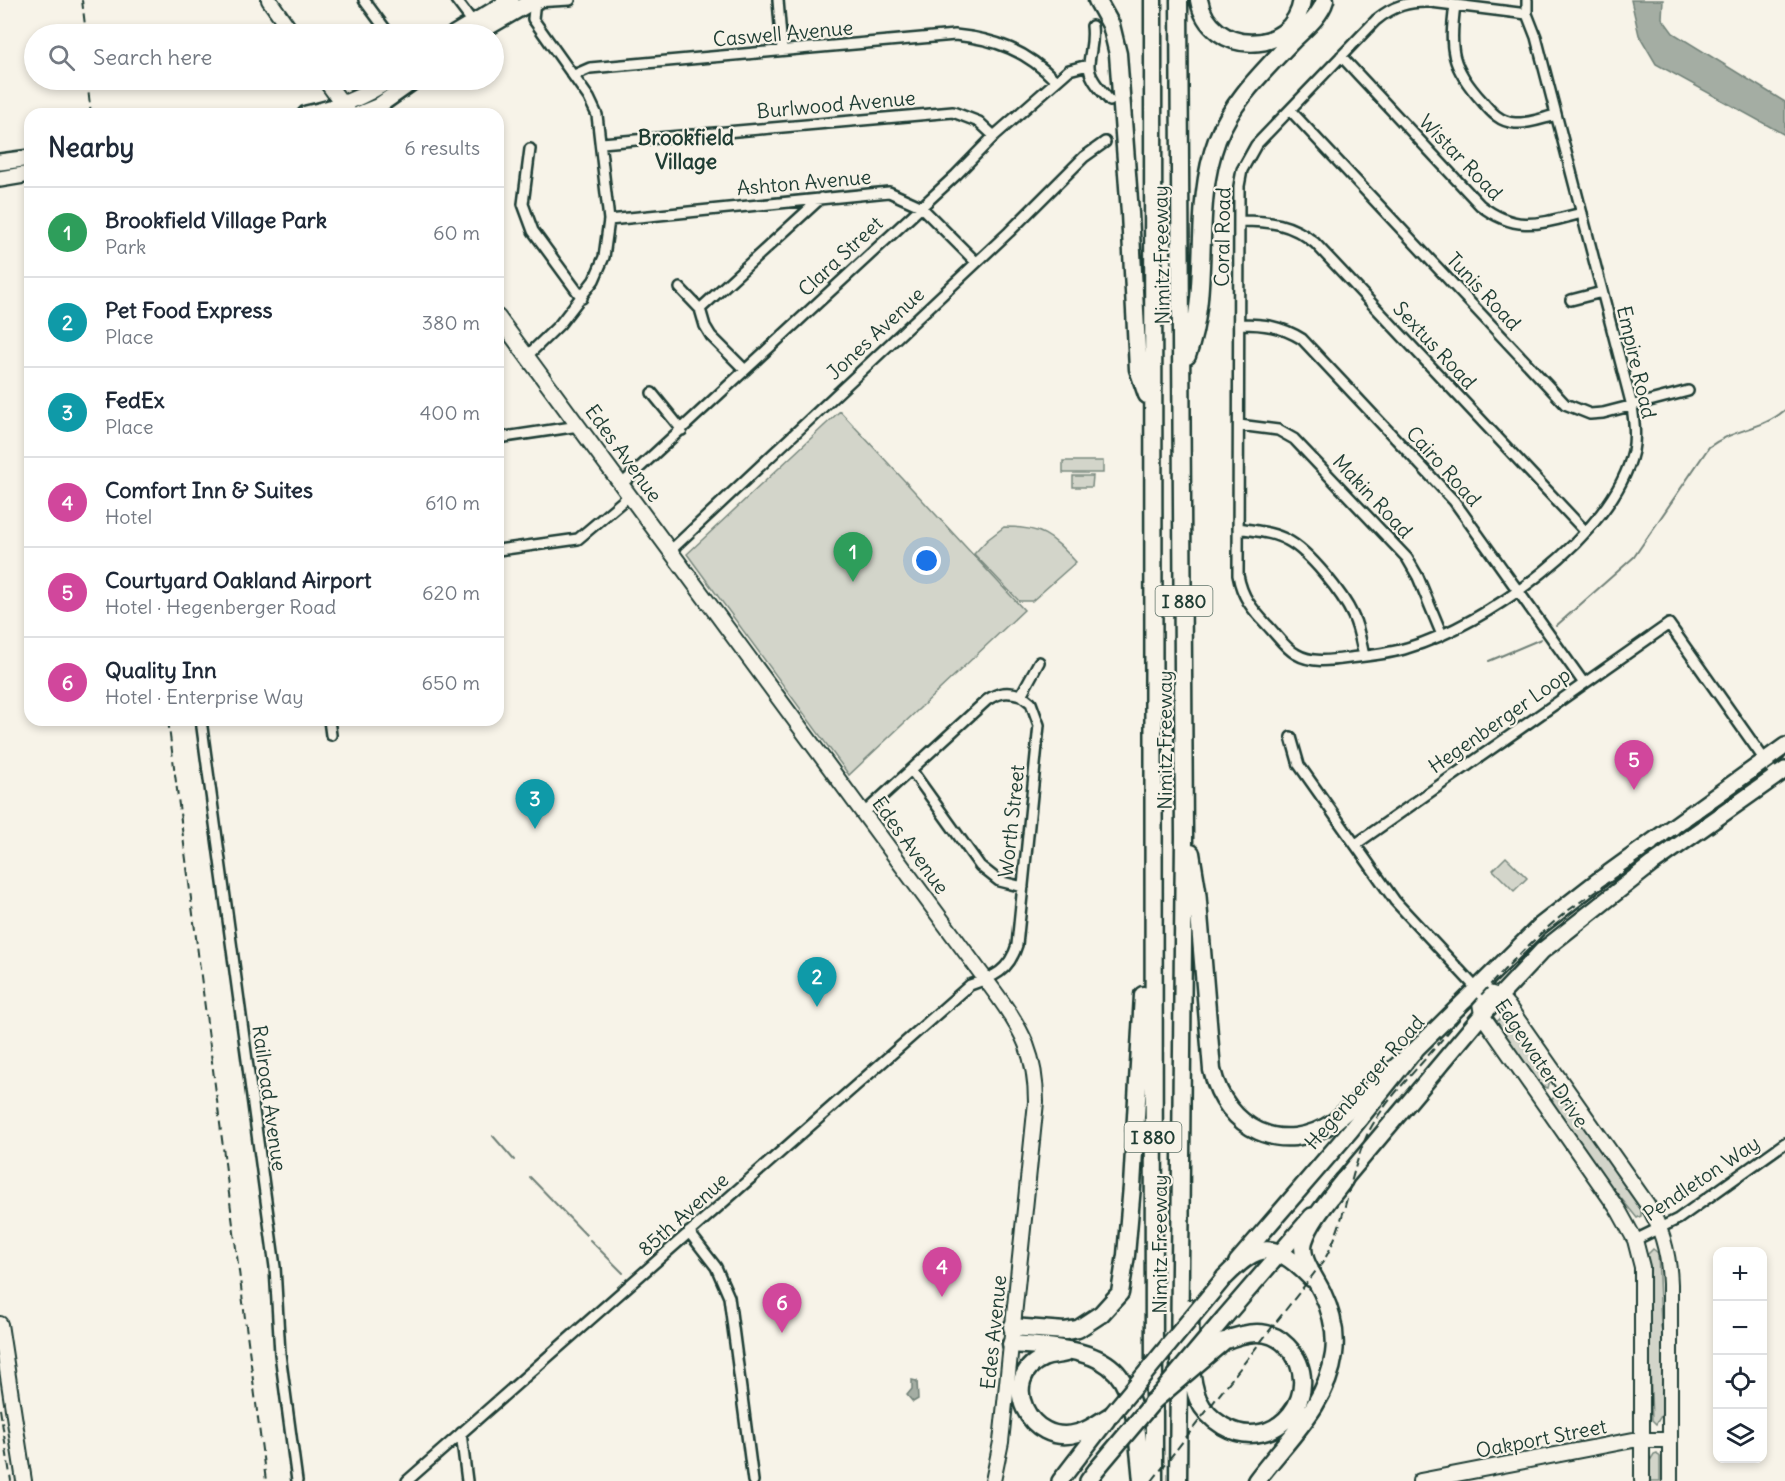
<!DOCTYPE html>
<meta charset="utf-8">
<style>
body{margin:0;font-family:Delius,sans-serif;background:#f6f6f7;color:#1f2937}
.controls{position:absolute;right:18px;bottom:18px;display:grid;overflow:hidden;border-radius:12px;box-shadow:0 3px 9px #0003}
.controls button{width:54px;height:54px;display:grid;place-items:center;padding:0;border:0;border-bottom:2px solid #e0e1e3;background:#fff;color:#1f2937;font:30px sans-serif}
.you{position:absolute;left:927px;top:561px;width:21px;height:21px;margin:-15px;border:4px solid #fff;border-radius:50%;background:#1a73e8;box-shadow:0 0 0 9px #1a73e833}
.badge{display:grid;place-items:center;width:39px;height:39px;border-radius:50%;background:#d1495b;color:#fff;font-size:20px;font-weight:700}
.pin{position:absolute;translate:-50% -50px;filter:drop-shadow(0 2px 3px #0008)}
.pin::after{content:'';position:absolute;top:32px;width:21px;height:18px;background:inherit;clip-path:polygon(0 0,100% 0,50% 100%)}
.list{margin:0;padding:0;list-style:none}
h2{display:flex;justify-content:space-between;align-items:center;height:78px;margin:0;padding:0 24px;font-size:26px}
h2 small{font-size:20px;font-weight:400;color:#747a83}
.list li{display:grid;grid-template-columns:39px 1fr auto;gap:18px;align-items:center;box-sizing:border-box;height:90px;padding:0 24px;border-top:2px solid #e0e1e3}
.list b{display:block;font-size:22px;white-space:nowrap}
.list p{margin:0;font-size:20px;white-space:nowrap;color:#747a83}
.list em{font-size:20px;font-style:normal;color:#747a83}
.icon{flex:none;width:33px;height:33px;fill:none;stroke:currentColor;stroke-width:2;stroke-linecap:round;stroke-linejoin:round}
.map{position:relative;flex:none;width:1785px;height:1481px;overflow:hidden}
.search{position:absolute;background:#fff;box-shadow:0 3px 9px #0003;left:24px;top:24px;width:480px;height:66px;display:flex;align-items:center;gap:15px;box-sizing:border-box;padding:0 21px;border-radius:33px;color:#747a83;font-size:22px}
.panel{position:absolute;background:#fff;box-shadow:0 3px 9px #0003;left:24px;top:108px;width:480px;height:618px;border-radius:18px}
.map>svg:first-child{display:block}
.green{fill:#d3d5ca;stroke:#79897f;stroke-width:1.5}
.water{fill:#a4ada3;stroke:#6f8077;stroke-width:1.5}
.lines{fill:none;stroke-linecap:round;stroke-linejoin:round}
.stream{stroke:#6f8077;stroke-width:2}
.street-casing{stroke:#1f3d34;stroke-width:14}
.secondary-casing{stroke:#1f3d34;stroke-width:18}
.primary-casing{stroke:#1f3d34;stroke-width:20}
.highway-casing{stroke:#1f3d34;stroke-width:21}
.street{stroke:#f7f3e8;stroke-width:9}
.secondary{stroke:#f7f3e8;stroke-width:14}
.primary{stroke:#f7f3e8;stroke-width:15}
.highway{stroke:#f7f3e8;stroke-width:16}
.rail{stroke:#1f3d34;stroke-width:2;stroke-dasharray:9 4.5;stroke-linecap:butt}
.primary-bridge-casing{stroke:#1f3d34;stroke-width:20;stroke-linecap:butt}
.highway-bridge-casing{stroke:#1f3d34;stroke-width:21;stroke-linecap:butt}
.primary-bridge{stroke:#f7f3e8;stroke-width:15}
.highway-bridge{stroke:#f7f3e8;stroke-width:16}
.labels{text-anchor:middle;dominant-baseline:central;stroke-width:4.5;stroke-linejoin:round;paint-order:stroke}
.shield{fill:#f7f3e8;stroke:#60746a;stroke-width:1.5}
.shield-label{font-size:18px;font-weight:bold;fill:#1f3d34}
.street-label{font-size:20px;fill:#1f3d34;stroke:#f7f3e8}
.neighbourhood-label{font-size:21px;font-weight:bold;fill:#1f3d34;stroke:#f7f3e8}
</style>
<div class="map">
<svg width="1785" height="1481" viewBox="0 0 1785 1481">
<rect width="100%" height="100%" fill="#f7f3e8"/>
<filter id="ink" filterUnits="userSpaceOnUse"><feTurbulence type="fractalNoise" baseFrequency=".0167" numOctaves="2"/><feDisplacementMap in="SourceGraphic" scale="12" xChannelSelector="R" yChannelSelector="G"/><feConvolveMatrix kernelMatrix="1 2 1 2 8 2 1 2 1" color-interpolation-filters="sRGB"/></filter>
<g filter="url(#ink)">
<path class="green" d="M840,411l184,199 -175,165 -162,-221z
M1063,461h40v12h-40z
M1073,476h20l-1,11h-19z
M1004,527c38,0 47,8 72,35l-44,39h-13l-45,-47 13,-14z
M1506,857l21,21 -13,13 -21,-21z
M1504,1015l46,65 -2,8 -8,-2 -45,-63z
M1559,1095l6,2 76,110v9l-4,2 -56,-69 -30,-46 2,-5z
M1653,1249l5,4 3,73 4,23 -1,62 -8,13 -4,-4 -6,-164z
M1657,1453l3,4v24h-13l1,-17 6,-10z"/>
<path class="water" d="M1631,0h32l-1,18 11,15 112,69v33l-129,-71 -17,-29z
M912,1380l5,1 1,18 -5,3 -6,-7 5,-6z"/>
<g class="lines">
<path class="stream" d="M1556,626l78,-69 75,-110c23,-18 53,-17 76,-37
M1489,661l52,-22
M493,1136l21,24
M530,1177l56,58
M590,1240l33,33"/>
<g class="street-casing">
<path id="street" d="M364,0l25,34
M456,0l19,25
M778,0l4,50
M1527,0v14l9,23 96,369c2,15 4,30 1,45 -19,84 -147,174 -226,197 -15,5 -33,7 -49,9 -20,2 -44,8 -62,-3 -11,-6 -20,-20 -29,-29 -15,-16 -25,-28 -29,-50l1,-389 3,-16 14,-25 120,-125c17,-14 33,-19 55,-18l96,12
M534,2l36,-2
M1455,5c-6,45 -4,62 27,96 9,11 18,21 33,22 14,1 28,-5 41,-8
M1092,26c2,17 -2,24 -3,38 -1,14 13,27 21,37
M1341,56l139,149c36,28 59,19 102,8
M574,75l16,-7 365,-33c41,4 72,16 101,46
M1290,110l275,294 25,10 13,-1 85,-22
M602,143l351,-31 26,10 15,14
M530,149l-7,55 10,27 49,67
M609,220l280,-28 31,14 56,56
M1239,221c31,0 52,2 76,22l270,288
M680,288l20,21 5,17 6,10 34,34
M1571,300l31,-8
M700,309l121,-111
M1240,324c24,0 41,2 62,15l152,162 129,181
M527,356l33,-32 34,-44 10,-23 5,-37 -12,-105 -8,-17 -56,-79 2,-19
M652,393l30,37
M1239,425l39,5 16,9 113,119 11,19 24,58
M498,438l81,-12
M623,483l333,-308 38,-39 75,-66 19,-5
M1238,528c17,3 35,4 49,12 22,11 56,54 66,76 6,12 8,27 11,40
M498,550l80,-11 52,-44
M671,550l338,-318 75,-75 21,-15
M201,720l74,547 5,87 17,127
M329,720l2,15
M1291,737l8,28 96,136 83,89
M912,771l68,95 19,15 24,6
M864,813l123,-113c12,-8 20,-9 34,-5
M1356,844l313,-220 107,152
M689,1232l27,35 13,30 24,184
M1635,1240l43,-21 107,-76
M461,1433l6,48
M407,1481l563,-496c24,-8 39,-14 47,-40l22,-220 -8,-22 -10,-8 18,-33"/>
</g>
<g class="secondary-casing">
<path id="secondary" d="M269,0l24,34
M325,80l25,34
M498,317l499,678c26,36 39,61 39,107l-35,340 -8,39
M0,1324l24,157
M1420,1481l213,-41h37
M1642,1481v-214l-7,-27 -16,-29 -137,-196 -4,-25 21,6 9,10 139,198c16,25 22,51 23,80v197"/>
</g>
<g class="primary-casing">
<path id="primary" d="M454,34l57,-34
M476,34l50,-29 13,-5
M306,114c30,-6 58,-17 83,-34
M360,114l17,-7 38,-27
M0,162l30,-4
M0,179l30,-5
M1336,1189l146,-174 60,-64 110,-87 133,-94
M1237,1262l113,-131 64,-80 126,-125 59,-46 186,-134
M1224,1318l88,-102
M1060,1481l47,-61
M1088,1481l8,-11"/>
</g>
<g class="highway-casing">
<path id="highway" d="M1097,0l14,25 7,29 12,159 8,156 9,26
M1153,0l1,1481
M1199,0c10,56 94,58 103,0
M1187,356c25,-68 4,-147 30,-216 15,-39 46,-68 74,-98 12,-12 29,-25 34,-42
M1191,853l6,37 15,180c14,59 70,87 122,52l80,-71
M1224,1278c35,-36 50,-38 87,0
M1190,1308c1,28 -3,65 8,91 5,11 15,21 25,27 53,31 106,-36 64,-80 -18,-19 -41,-14 -63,-5
M1012,1327l53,4 13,-2 23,-15 19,-21 6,-38 6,-69 11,-191
M1011,1344c117,7 121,24 131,137
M1066,1353c-8,2 -16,2 -23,5 -46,20 -14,90 35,75 12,-3 23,-12 33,-18
M1178,1481l6,-644 -5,-837
M1256,1481c30,-41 71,-75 78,-127 3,-22 -3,-43 -12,-62 -7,-15 -23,-34 -18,-51 7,-22 27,-43 40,-61"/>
</g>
<use href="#street" class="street"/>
<use href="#secondary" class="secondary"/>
<use href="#primary" class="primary"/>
<use href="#highway" class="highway"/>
<path class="rail" d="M82,0l4,34
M87,80l4,34
M168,720l98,761
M0,1409l11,72
M1152,1481l171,-219c24,-40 25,-87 45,-129 16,-31 42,-56 65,-83 41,-48 84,-98 133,-138l219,-154"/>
<g class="primary-bridge-casing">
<path id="primary-bridge" d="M1111,1415l113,-137
M1096,1470l128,-152"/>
</g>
<g class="highway-bridge-casing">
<path id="highway-bridge" d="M1151,1403l73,-62"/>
</g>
<use href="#primary-bridge" class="primary-bridge"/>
<use href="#highway-bridge" class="highway-bridge"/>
</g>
</g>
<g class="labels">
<g class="shield">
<rect x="1155.5" y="586" width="57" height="30" rx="4.5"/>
<rect x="1124.5" y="1122" width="57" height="30" rx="4.5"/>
</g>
<g class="shield-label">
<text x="1184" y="601">I 880</text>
<text x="1153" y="1137">I 880</text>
</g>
<g class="street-label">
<text transform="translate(783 33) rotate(-5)">Caswell Avenue</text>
<text transform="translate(836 104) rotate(-5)">Burlwood Avenue</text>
<text transform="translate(1461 157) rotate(46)">Wistar Road</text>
<text transform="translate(804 182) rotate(-5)">Ashton Avenue</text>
<text transform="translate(1222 237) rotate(-89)">Coral Road</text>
<text transform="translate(1161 255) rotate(-91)">Nimitz Freeway</text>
<text transform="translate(840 256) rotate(-43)">Clara Street</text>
<text transform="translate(1484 291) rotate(47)">Tunis Road</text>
<text transform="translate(875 333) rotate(-43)">Jones Avenue</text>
<text transform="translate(1435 345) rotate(47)">Sextus Road</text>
<text transform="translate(1637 362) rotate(77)">Empire Road</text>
<text transform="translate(624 453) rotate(54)">Edes Avenue</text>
<text transform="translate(1444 466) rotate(48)">Cairo Road</text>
<text transform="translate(1373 496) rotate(47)">Makin Road</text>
<text transform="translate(1499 720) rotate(-35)">Hegenberger Loop</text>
<text transform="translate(1164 740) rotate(-90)">Nimitz Freeway</text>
<text transform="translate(1011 821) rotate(-84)">Worth Street</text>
<text transform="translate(911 845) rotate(54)">Edes Avenue</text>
<text transform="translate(1542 1063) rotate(56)">Edgewater Drive</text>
<text transform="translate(1364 1082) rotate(-49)">Hegenberger Road</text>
<text transform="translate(270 1098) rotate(82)">Railroad Avenue</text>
<text transform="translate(1701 1178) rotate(-34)">Pendleton Way</text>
<text transform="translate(683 1214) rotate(-42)">85th Avenue</text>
<text transform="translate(1159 1244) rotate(-90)">Nimitz Freeway</text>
<text transform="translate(993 1332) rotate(-84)">Edes Avenue</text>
<text transform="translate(1541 1438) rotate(-11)">Oakport Street</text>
</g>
<g class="neighbourhood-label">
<text x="686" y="137">Brookfield<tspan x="686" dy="24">Village</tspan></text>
</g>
</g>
</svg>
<div class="controls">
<button>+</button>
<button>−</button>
<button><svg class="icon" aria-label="locate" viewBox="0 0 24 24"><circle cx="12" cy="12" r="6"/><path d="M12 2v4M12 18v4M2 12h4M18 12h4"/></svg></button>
<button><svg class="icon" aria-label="layers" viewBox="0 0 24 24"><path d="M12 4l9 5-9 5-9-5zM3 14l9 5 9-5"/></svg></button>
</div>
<div class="you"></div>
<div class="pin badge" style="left:853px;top:582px;background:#2e9e5b">1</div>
<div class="pin badge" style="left:817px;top:1007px;background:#0f9aa8">2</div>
<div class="pin badge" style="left:535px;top:829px;background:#0f9aa8">3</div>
<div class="pin badge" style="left:942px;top:1297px;background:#d1479c">4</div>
<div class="pin badge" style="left:1634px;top:790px;background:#d1479c">5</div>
<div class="pin badge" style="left:782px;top:1333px;background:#d1479c">6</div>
<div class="search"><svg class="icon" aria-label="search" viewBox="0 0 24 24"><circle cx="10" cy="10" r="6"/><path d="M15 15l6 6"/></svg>Search here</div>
<section class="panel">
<h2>Nearby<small>6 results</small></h2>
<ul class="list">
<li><span class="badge" style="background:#2e9e5b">1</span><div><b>Brookfield Village Park</b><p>Park</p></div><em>60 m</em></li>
<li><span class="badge" style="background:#0f9aa8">2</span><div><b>Pet Food Express</b><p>Place</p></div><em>380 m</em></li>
<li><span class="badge" style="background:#0f9aa8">3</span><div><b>FedEx</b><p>Place</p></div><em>400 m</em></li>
<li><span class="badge" style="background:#d1479c">4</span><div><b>Comfort Inn &amp; Suites</b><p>Hotel</p></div><em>610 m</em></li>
<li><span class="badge" style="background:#d1479c">5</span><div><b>Courtyard Oakland Airport</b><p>Hotel · Hegenberger Road</p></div><em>620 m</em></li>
<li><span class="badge" style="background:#d1479c">6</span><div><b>Quality Inn</b><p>Hotel · Enterprise Way</p></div><em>650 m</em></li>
</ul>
</section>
</div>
